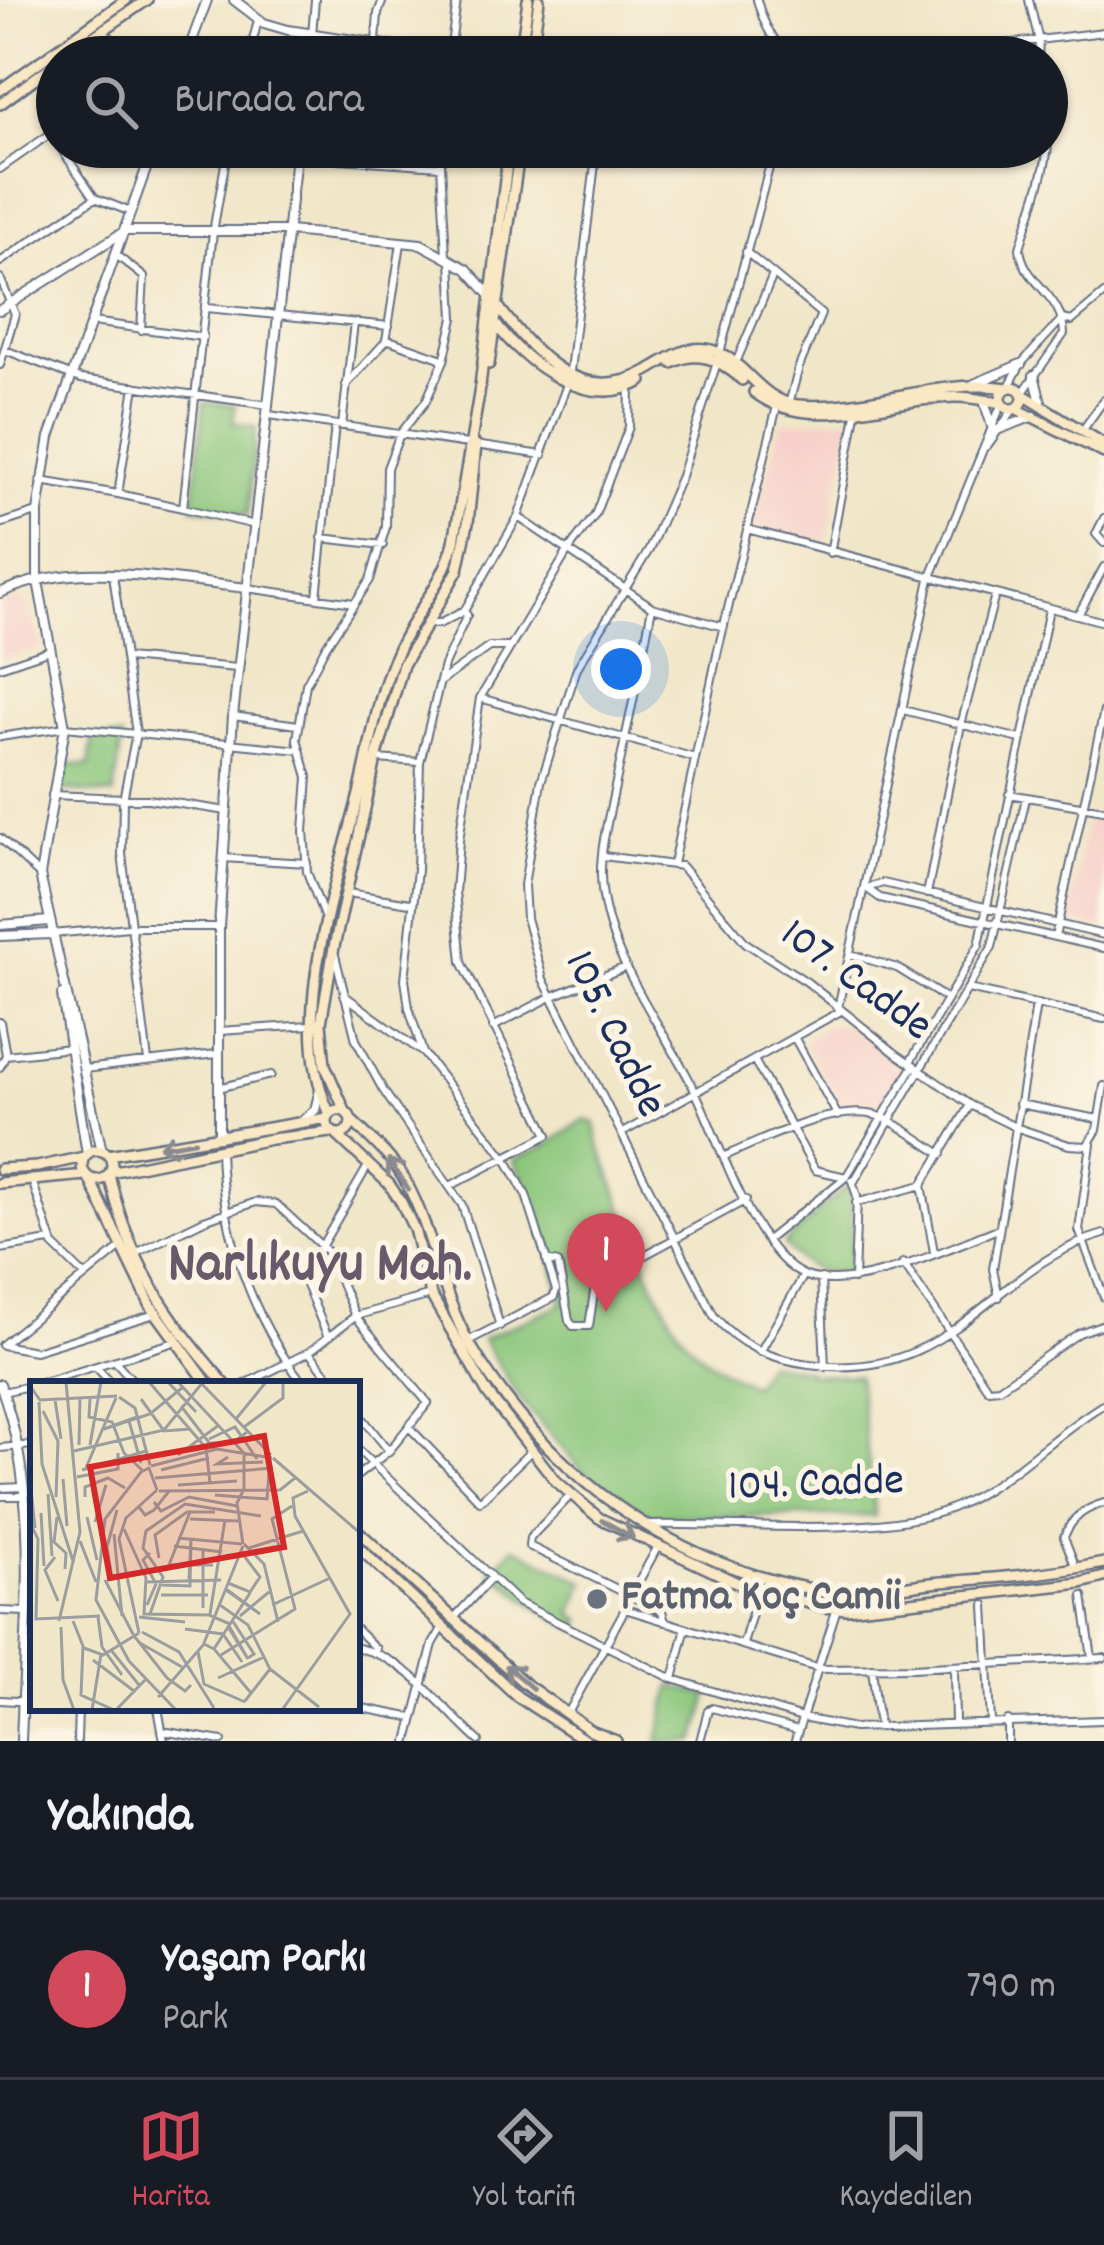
<!DOCTYPE html>
<html lang="tr">
<meta charset="utf-8">
<style>
body{margin:0;font-family:Dekko,sans-serif;background:#242831;color:#f1f3f6}
.you{position:absolute;left:621px;top:669px;width:42px;height:42px;margin:-30px;border:9px solid #fff;border-radius:50%;background:#1a73e8;box-shadow:0 0 0 18px #1a73e833}
.badge{display:grid;place-items:center;width:78px;height:78px;border-radius:50%;background:#d1495b;color:#fff;font-size:39px;font-weight:700}
.pin{position:absolute;translate:-50% -99px;filter:drop-shadow(0 3px 6px #0008)}
.pin::after{content:'';position:absolute;top:63px;width:42px;height:36px;background:inherit;clip-path:polygon(0 0,100% 0,50% 100%)}
.list{margin:0;padding:0;list-style:none}
h2{display:flex;justify-content:space-between;align-items:center;height:156px;margin:0;padding:0 48px;font-size:51px}
h2 small{font-size:39px;font-weight:400;color:#9ea1a6}
.list li{display:grid;grid-template-columns:78px 1fr auto;gap:36px;align-items:center;box-sizing:border-box;height:180px;padding:0 48px;border-top:3px solid #363941}
.list b{display:block;font-size:45px;white-space:nowrap}
.list p{margin:0;font-size:39px;white-space:nowrap;color:#9ea1a6}
.list em{font-size:39px;font-style:normal;color:#9ea1a6}
.icon{flex:none;width:66px;height:66px;fill:none;stroke:currentColor;stroke-width:2;stroke-linecap:round;stroke-linejoin:round}
.map{position:relative;flex:none;width:1104px;height:1741px;overflow:hidden}
.search{position:absolute;background:#171b24;box-shadow:0 3px 9px #0004;left:36px;right:36px;top:36px;height:132px;display:flex;align-items:center;gap:30px;box-sizing:border-box;padding:0 42px;border-radius:66px;color:#9ea1a6;font-size:45px}
.sheet{height:336px;background:#171b24}
nav{display:flex;justify-content:space-around;align-items:center;box-sizing:border-box;height:168px;border-top:3px solid #363941;background:#171b24;font-size:33px;color:#9ea1a6}
nav a{display:grid;justify-items:center;gap:6px}
nav .on{color:#d1495b}
.map>svg:first-child{display:block}
.built{fill:#f7d1c9}
.green{fill:#8bc67b;stroke:#537a6c;stroke-width:3}
.lines{fill:none;stroke-linecap:round;stroke-linejoin:round}
.minor-casing{stroke:#666f83;stroke-width:10}
.tertiary-casing{stroke:#666f83;stroke-width:12}
.secondary-casing{stroke:#666f83;stroke-width:14}
.minor{stroke:#fff;stroke-width:6}
.tertiary{stroke:#fff;stroke-width:8}
.secondary{stroke:#fae7c3;stroke-width:9}
.oneway{stroke:#8a8b90}
.worship-dot{fill:#6b7280;stroke:#fcf5e5;stroke-width:4.5}
.labels{text-anchor:middle;dominant-baseline:central;stroke-width:10;stroke-linejoin:round;paint-order:stroke}
.street-label{font-size:45px;fill:#1b2f5e;stroke:#fcf5e5}
.worship-label{font-size:45px;font-weight:bold;fill:#5b616d;stroke:#fcf5e5;text-anchor:start}
.district-label{font-size:57px;font-weight:bold;fill:#68596b;stroke:#fcf5e5}
.inset-road{fill:none;stroke:#9b9d9e;stroke-width:3}
.view{fill:#d62828;fill-opacity:0.15;stroke:#d62828;stroke-width:6}
.inset-edge{fill:none;stroke:#1b2f5e;stroke-width:6}
</style>
<div class="map">
<svg width="1104" height="1741" viewBox="0 0 1104 1741">
<rect width="100%" height="100%" fill="#fcf5e5"/>
<filter id="ink" filterUnits="userSpaceOnUse"><feTurbulence type="fractalNoise" baseFrequency=".00833" numOctaves="2"/><feDisplacementMap in="SourceGraphic" scale="24" xChannelSelector="R" yChannelSelector="G"/><feConvolveMatrix kernelMatrix="1 2 1 2 8 2 1 2 1" color-interpolation-filters="sRGB"/></filter>
<filter id="wash" filterUnits="userSpaceOnUse"><feTurbulence type="fractalNoise" baseFrequency=".004" numOctaves="4" result="noise"/><feDisplacementMap in="SourceGraphic" scale="48" xChannelSelector="R" yChannelSelector="G"/><feGaussianBlur stdDeviation="2.7" result="paint"/><feColorMatrix in="noise" values="0 0 0 0 0 0 0 0 0 0 0 0 0 0 0 0 0 1.4 0 .05"/><feComposite in="paint" operator="in"/></filter>
<g filter="url(#wash)">
<rect width="100%" height="100%" fill="#f0e6c8"/>
<path class="built" d="M849,418l3,4 -26,120 -68,-15 -3,-5 27,-100z
M19,597l9,8 14,43 -42,13v-57z
M1088,814l16,3v111l-36,-8z
M844,1024l39,28 11,15 14,4 -20,38 -44,3 -40,-71 24,-15z"/>
<path class="green" d="M204,403l31,2 -2,18 23,4 -8,88 -55,-8z
M93,736l29,2 -8,57 -53,-5 6,-26 22,2z
M584,1120l11,3 3,19c21,52 57,165 93,203 18,19 40,30 62,41l13,-24 42,8 1,4 49,2 17,140h-224l-61,-36 -68,-78 -40,-63 80,-35c-10,-53 -22,-97 -49,-144l35,-15z
M848,1185l4,12 -2,75c-30,4 -47,-5 -66,-28z
M514,1547l71,35 -13,32 10,6 -4,10 -41,-22 -46,-37z
M672,1686l37,9 -13,46h-38z"/>
</g>
<g filter="url(#ink)">
<g class="lines">
<g class="minor-casing">
<path id="minor" d="M757,0c7,25 15,43 38,57
M1029,0l10,41 -1,16
M101,31l9,6 8,20
M312,34l3,-34
M450,53l7,-53
M249,57l9,-37
M375,57l3,-44 5,-13
M897,57l207,-25
M60,147l35,51 36,14
M440,147l6,108
M296,156l144,10
M769,168l-49,185 -39,123 -32,74 -72,118 -36,114 -17,103 2,33 17,61 171,337c25,30 57,43 95,48 146,21 180,-98 295,-130
M0,169l57,-40
M746,252l75,62 -22,53 -10,37
M116,255l28,22 -3,53
M0,262l95,-64
M0,278l15,36 -15,51
M207,308l182,18
M92,322l111,15
M5,350l76,29 188,26
M444,361l10,-43 -3,-56
M735,365l38,-90
M346,385l40,-44 15,-98
M135,386l-17,108 65,14 30,-276 15,-85
M1008,388l13,-24 41,-45 10,2 32,-27
M1022,394l42,-60c-1,-40 -41,-51 -44,-86 14,-48 36,-94 27,-145
M269,415l274,40
M342,426l12,-103
M1082,431l22,-31
M987,446l26,-36
M41,481l77,13
M183,508l72,17
M518,517l134,90 72,20
M1104,518l-8,16 8,9
M0,524l37,-12
M747,529l357,93
M322,538l61,7
M830,553l27,-144
M113,575l23,158 -13,67 -1,54 26,207
M247,588l107,15
M317,597l18,-172
M652,607c-11,57 -23,114 -35,170 -6,32 -17,67 -16,99 3,81 61,147 94,215 23,47 60,166 111,185 51,18 143,-29 192,-47
M464,611l54,-94 51,-138 28,-232
M1078,615l26,-48
M126,658l111,10
M0,667l50,-17
M441,681l48,-34h20
M480,698l215,60
M903,710l117,29
M233,716l65,9
M0,737l65,-10 235,23
M376,759l44,3
M1009,794l95,16
M52,795l96,4 79,12
M0,838l40,37
M603,856l78,10 65,77 61,39 87,70 76,53 45,22 54,18 18,1 10,-16 7,-44
M223,858l84,5
M673,864l45,-214 59,-244
M348,893l62,10
M927,894l34,-169 34,-130
M325,919l-18,-47 -3,-41 4,-54 -11,-38 9,-55 20,-38 44,-66 16,-53 1,-59 13,-34 26,-33 17,-38 -3,-5 -54,-19
M52,934l77,-7h90
M1104,935l-221,-52 -17,5 14,10 224,50
M1055,937l49,-226
M850,954l47,14 50,31
M335,955l21,85 27,50 79,115 38,121
M968,989l136,30
M344,995l79,58 82,104 21,38 30,95 -2,7 -86,44
M838,1008l92,-429 72,-176
M0,1022l6,33
M493,1027l60,-31 73,-29
M219,1031l92,-6
M794,1037l44,79
M423,1053l-14,-45 -4,-29 12,-109 3,-108 24,-97 23,-50 -3,-4 -25,13h-11
M754,1060l61,110 31,7
M910,1062l69,-117 70,-336
M0,1067l6,-12 64,-7
M84,1069l133,-15
M218,1088l53,-13
M1019,1104l79,15
M624,1132l217,-121
M1091,1144l-12,86 25,67
M220,1150c2,82 32,170 84,234
M725,1156c40,-17 118,-58 161,-37 19,9 37,24 56,35
M32,1180l21,65 32,31
M852,1181l5,15 -3,83
M853,1183l139,-236 34,-149
M450,1186l98,-51 -86,-173 -7,-70 4,-52 21,-142 88,-147 27,-36 34,-88 1,-39
M856,1203l66,-18
M768,1239l78,-62 68,-112
M0,1249l50,-8
M934,1252l-12,-67 48,-80
M134,1254l70,-34 52,-18 20,2 52,48 27,64 73,87 -39,48
M546,1260l12,3 11,57 4,6h16l12,-80 8,-17h5l11,19 18,8 103,-56
M903,1263l85,126 11,-1 80,-55 25,-9
M821,1278l4,89
M999,1297l-6,-28 43,-264
M328,1337l-25,-59 65,-112
M3,1344l117,-96
M2,1345l33,6 120,-37
M309,1352l26,32
M760,1352l44,-77
M115,1361l21,23
M96,1367l16,17
M37,1384l138,-42
M245,1384l64,-32 46,-36 76,-21
M3,1392l30,-7
M357,1411l32,40 -32,25
M409,1427l71,74 52,-51
M0,1448l33,-3
M357,1449l162,154 154,76 129,39 52,10 250,-8
M0,1488l24,-1
M571,1495l-41,43 -1,8 133,65 3,11
M0,1496h24
M650,1525c81,-2 231,13 302,-17 56,-24 100,-73 152,-104
M1076,1568l-12,-31c8,-20 20,-28 40,-34
M632,1594l25,-46
M1083,1596l9,62
M985,1605l6,117
M0,1611l26,1
M454,1618l37,-40
M357,1630l19,19
M743,1644l16,-54
M357,1648c51,9 85,61 122,93
M954,1667l1,57
M872,1668l7,59
M673,1679l13,-52
M0,1700l33,2
M357,1707l57,11
M158,1708l6,33
M568,1713l57,-104 195,60 92,-1 192,-10
M1008,1721v20
M162,1731l60,10
M77,1741l1,-33
M408,1741l25,-97 10,-17
M700,1741l8,-31 4,-2 86,23
M795,1741l42,-133"/>
</g>
<g class="tertiary-casing">
<path id="tertiary" d="M234,0l30,23 24,7 177,27
M186,57l21,-57
M309,57l3,-23
M0,310l125,-79h164l132,13 46,25 23,26
M1034,375l8,31
M974,384l47,-20
M984,401l8,25
M997,430l37,-14
M0,593c76,-35 167,-13 247,-5
M0,925l49,-4
M0,936l52,-2
M62,995l25,159
M301,1122l14,-12 5,-20
M219,1137v-210l14,-211 64,-569
M102,1151l-62,-276 25,-148 -27,-146v-69l12,-75 104,-290
M0,1384c42,113 25,240 21,357"/>
</g>
<g class="secondary-casing">
<path id="secondary" d="M64,57l83,-57
M520,57l8,-57
M531,57l8,-57
M0,90l126,-90
M0,104l57,-42
M497,305c36,49 86,103 150,66 18,-10 36,-25 59,-22 37,5 51,52 92,56 70,6 139,-27 210,-17
M494,322c31,42 96,90 148,59
M672,363c27,-14 49,-3 70,17
M489,364l31,-217
M1001 398a11 11 0 1 1 22 0a11 11 0 1 1-22 0Z
M754,392c55,43 137,6 201,5 16,0 31,3 47,6
M1022,394l82,50
M1017,409l87,44
M327 1122a12 12 0 1 1 24 0a12 12 0 1 1-24 0Z
M345,1111l-20,-46 -4,-42 13,-76 42,-188 27,-94 55,-95 10,-47 8,-78
M330,1114c-45,-93 7,-230 30,-324 11,-47 18,-99 39,-142 17,-37 45,-66 55,-106l25,-148 30,-247
M352,1121c19,18 41,37 54,61 28,51 34,110 63,161 77,130 203,224 354,248 39,6 79,-6 118,-9 56,-4 108,-8 163,-19
M337,1135l52,49 12,18 13,27 17,66 57,99 68,87 43,37 143,67 81,22 24,2 234,-26 23,-6
M82 1165a15 15 0 1 1 30 0a15 15 0 1 1-30 0Z
M108,1155l220,-37
M0,1169l37,-2 47,-10
M110,1172l161,-33 61,-7
M109,1174c20,88 57,144 116,210
M89,1178l62,128 57,78
M0,1183l86,-8
M357,1530l167,153 67,48 25,10
M357,1546l161,151 68,44"/>
</g>
<use href="#minor" class="minor"/>
<use href="#tertiary" class="tertiary"/>
<use href="#secondary" class="secondary"/>
</g>
<defs><path id="oneway-shaft" d="M-6 0H5M1.5-3L5.5 0L1.5 3" fill="none" stroke-width="1.6" stroke-linecap="round" stroke-linejoin="round" transform="scale(3)"/></defs>
<g class="oneway">
<use href="#oneway-shaft" transform="translate(177 1144) rotate(170)"/>
<use href="#oneway-shaft" transform="translate(398 1174) rotate(-124)"/>
<use href="#oneway-shaft" transform="translate(618 1529) rotate(29)"/>
<use href="#oneway-shaft" transform="translate(519 1677) rotate(-139)"/>
</g>
</g>
<circle class="worship-dot" cx="597" cy="1599" r="12"/>
<g class="labels">
<g class="street-label">
<text transform="translate(855 982) rotate(36)">107. Cadde</text>
<text transform="translate(613 1035) rotate(64)">105. Cadde</text>
<text transform="translate(816 1486) rotate(-2)">104. Cadde</text>
</g>
<g class="worship-label">
<text x="621" y="1599">Fatma Koç Camii</text>
</g>
<g class="district-label">
<text x="320" y="1268">Narlıkuyu Mah.</text>
</g>
</g>
<g transform="translate(30 1381)">
<rect width="330" height="330" fill="#f0e6c8"/>
<path class="inset-road" d="M119,1l57,66 4,35M138,1l28,30M148,1l66,71v38M170,1l71,73M0,5l10,14 77,-4M89,16l16,11 15,57M60,17l-1,19 23,5 12,31 18,17M111,18l23,32 27,-2M25,19l6,39M9,21l3,62 31,97M151,25l33,43M13,30l15,30 -2,56M107,36l-36,13 49,-16 33,-27M206,38l30,-37M99,40l12,42M214,46l39,-29v-16M179,58l26,-12 22,32M181,62h22l14,-11M49,64l1,-47M60,64l11,-63M44,70l90,-21 39,-48M148,74l41,-30M198,76l-11,7 46,-2M243,77l87,75M121,85l66,-17 55,9M52,89l64,-19M55,89l31,-72M131,89l48,-12M47,96l41,-8v-16M125,97l118,-10M33,98l4,47M148,104l59,-4M1,108l4,39M127,109l-8,-22 -8,4 -36,47 -9,81 33,61 47,49M129,110l121,-1 15,-12M213,110l-6,12 6,41M18,113l4,62M185,114l52,4 3,-41M55,116v-10l23,-9 17,10M124,121l7,9 28,-14 48,9M109,126l6,8 9,-5 16,-20M160,131l-21,53h44M11,132l3,53M27,136l-3,25 12,11 -1,16M57,136l10,43M160,138l48,2M65,141l11,-37M0,142l8,16 -2,80 64,-3M94,148l22,49 -2,36 65,1 21,9M84,153l8,82M148,157l64,6M50,160l16,41M214,163l20,20 14,58M144,165l48,6M219,167l54,-17M173,170v57M25,176l-10,13 13,31M129,177l-4,-23 32,-23h28M82,197l-5,-31 10,-37M75,199l29,56M117,201l74,-2M198,202l22,9 10,-15 -18,-24M132,204l28,1 1,-47 -2,40M196,209l34,24 -34,-25M220,212l-36,56 37,44M131,214h47M117,224l9,-21 -13,-24 7,-7M190,224l28,20 22,44 -25,32M242,224l58,-27M120,233l13,-37 -20,-29 3,-17 39,-27 76,12M180,233l15,-94M210,235l29,-24M68,236l4,30 20,28M109,236l46,5M202,239l22,34 -6,4M29,240l21,-89 -14,-150M43,240l10,25 -2,49 33,15M31,246l2,53 11,30M198,246l20,32 -19,-33M155,248l38,5 19,28M112,251l37,20 35,56M109,252l-20,-94 7,-21 31,-28M105,256l32,41 18,13 6,-6M110,262l42,24M174,262l39,-97M54,267l19,7 36,-22M81,269l28,35M168,271l6,32 41,18M191,274l74,-46 -23,-90 20,-13M63,279l41,31M240,288l49,38M188,297l46,-21M128,316l46,-53 10,5M62,329l9,-56M86,329l29,-30M252,329l68,-96 -55,-98 -2,-18 15,-7"/>
<path class="view" d="M234,55l20,111 -174,31 -20,-111z"/>
<rect width="330" height="330" class="inset-edge"/>
</g>
</svg>
<div class="you"></div>
<div class="pin badge" style="left:606px;top:1312px">1</div>
<div class="search"><svg class="icon" aria-label="search" viewBox="0 0 24 24"><circle cx="10" cy="10" r="6"/><path d="M15 15l6 6"/></svg>Burada ara</div>
</div>
<section class="sheet">
<h2>Yakında<small></small></h2>
<ul class="list">
<li><span class="badge">1</span><div><b>Yaşam Parkı</b><p>Park</p></div><em>790 m</em></li>
</ul>
</section>
<nav>
<a class="on"><svg class="icon" aria-label="map" viewBox="0 0 24 24"><path d="M3 6l6-2 6 2 6-2v14l-6 2-6-2-6 2zM9 4v14M15 6v14"/></svg>Harita</a>
<a><svg class="icon" aria-label="directions" viewBox="0 0 24 24"><path d="M12 3l9 9-9 9-9-9zM9 14v-3h6M13 9l2 2-2 2"/></svg>Yol tarifi</a>
<a><svg class="icon" aria-label="saved" viewBox="0 0 24 24"><path d="M7 4h10v16l-5-4-5 4z"/></svg>Kaydedilen</a>
</nav>
